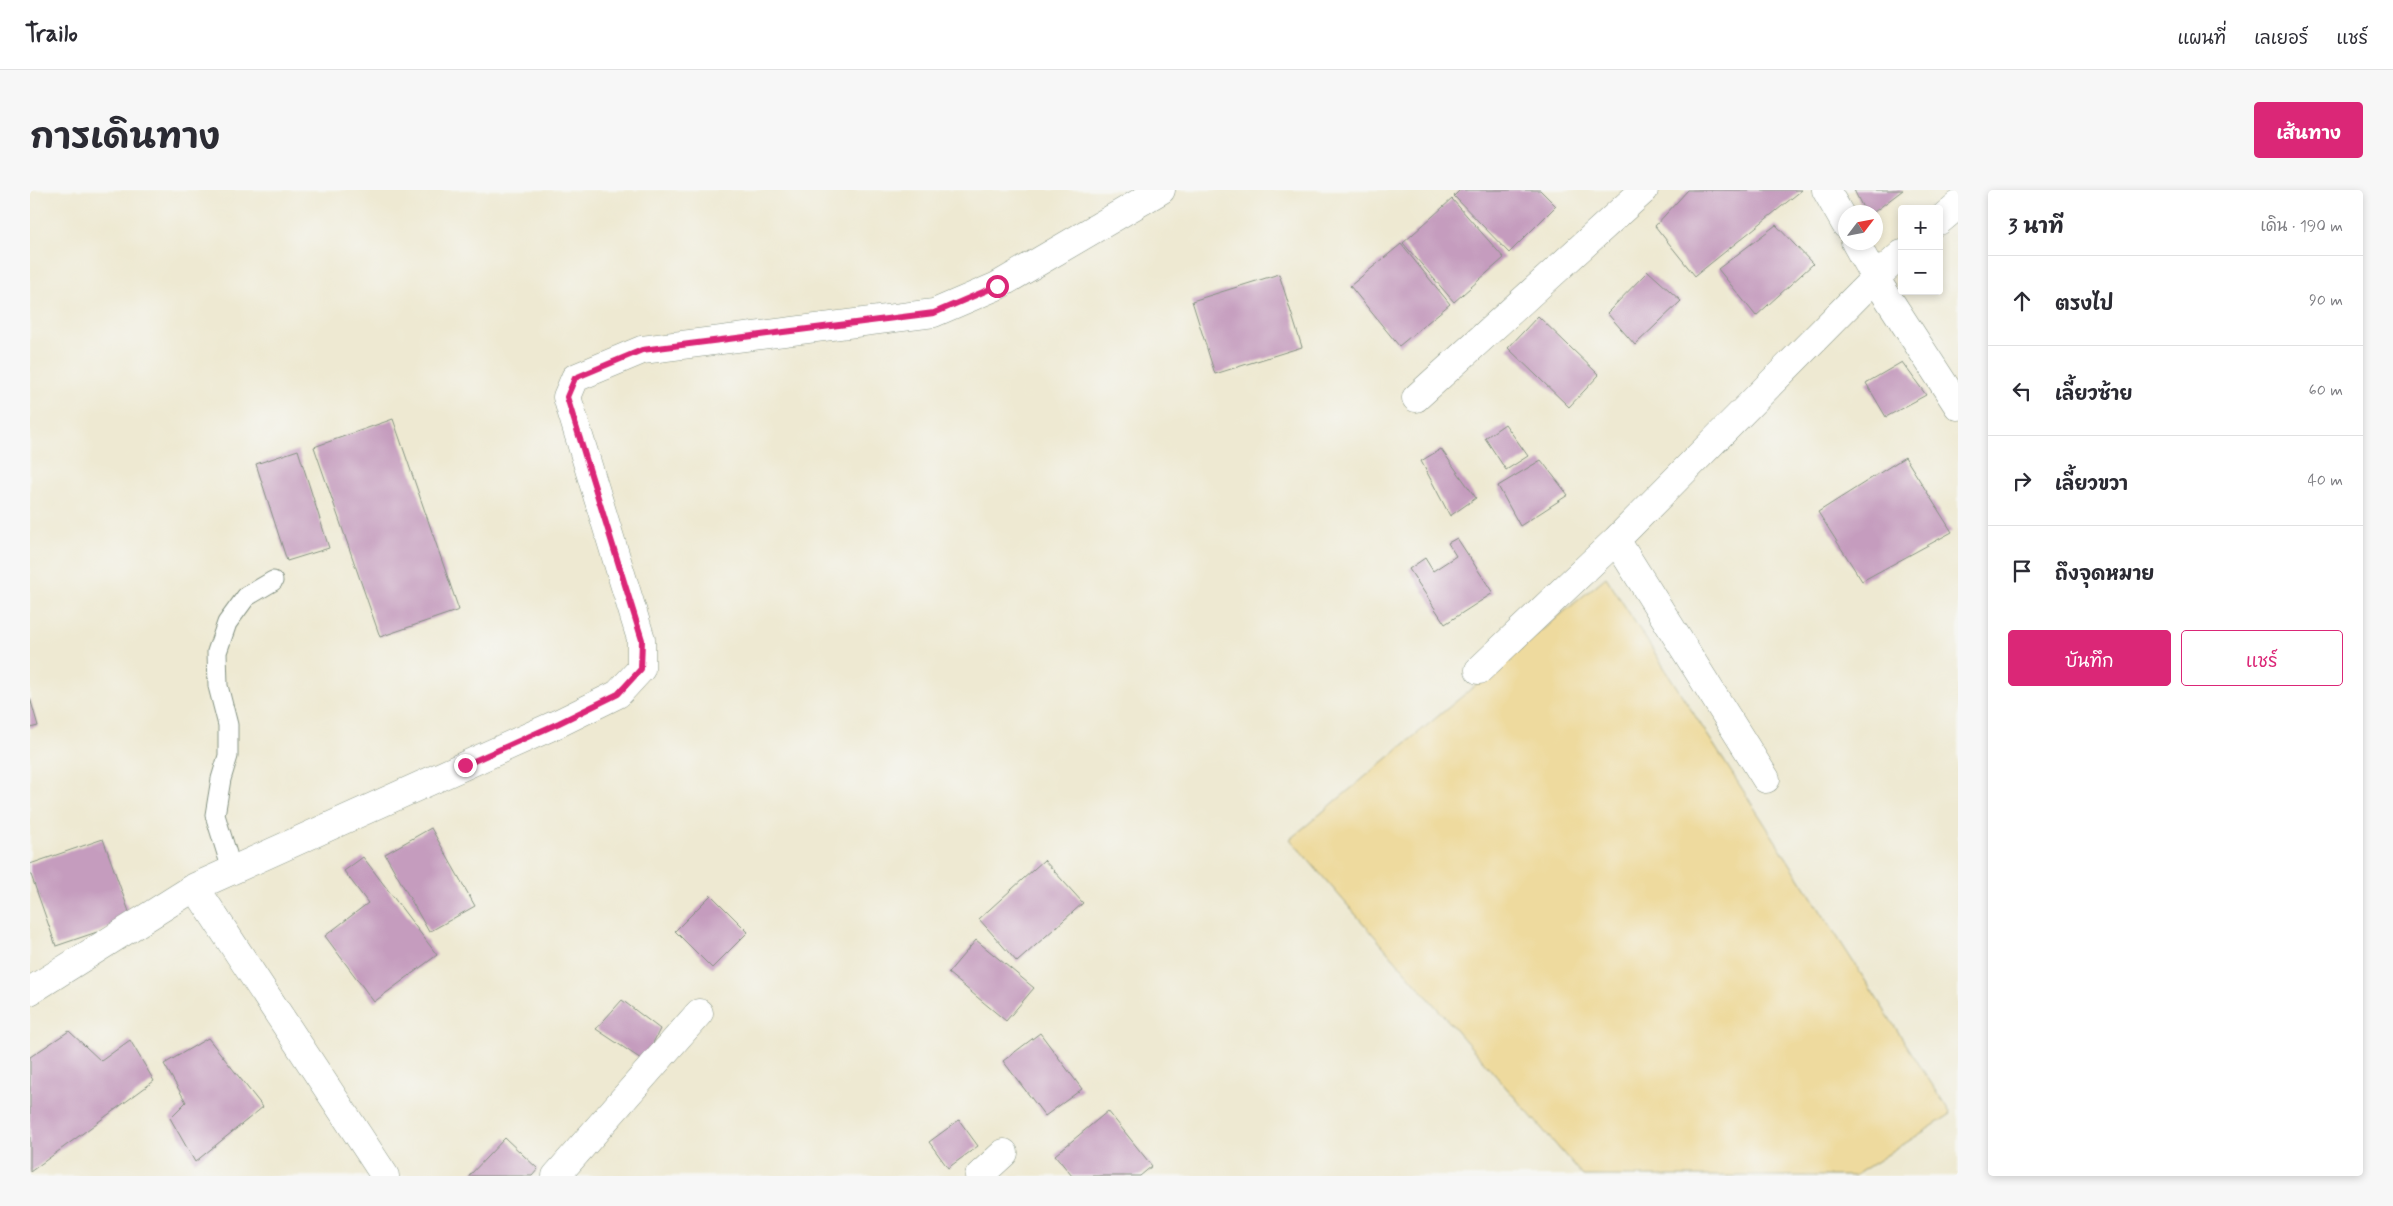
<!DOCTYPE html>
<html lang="th">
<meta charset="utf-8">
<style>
body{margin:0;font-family:Mynerve,"Playpen Sans Thai",sans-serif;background:#f7f7f7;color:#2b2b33}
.controls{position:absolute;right:15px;top:15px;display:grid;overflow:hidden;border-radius:5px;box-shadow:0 2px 8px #0003}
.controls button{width:45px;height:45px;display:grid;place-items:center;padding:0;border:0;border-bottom:1px solid #e1e1e2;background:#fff;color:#2b2b33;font:25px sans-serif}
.compass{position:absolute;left:1808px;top:15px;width:45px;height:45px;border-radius:50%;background:#fff;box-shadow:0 2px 8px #0003;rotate:58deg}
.stop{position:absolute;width:15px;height:15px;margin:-11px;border:4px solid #db2777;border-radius:50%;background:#fff}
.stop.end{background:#db2777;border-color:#fff;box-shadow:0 1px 5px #0008}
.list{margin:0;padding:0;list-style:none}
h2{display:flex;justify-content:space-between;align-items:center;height:65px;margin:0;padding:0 20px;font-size:21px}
h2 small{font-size:16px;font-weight:400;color:#7c7c81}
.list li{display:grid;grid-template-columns:32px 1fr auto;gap:15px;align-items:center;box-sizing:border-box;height:90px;padding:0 20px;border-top:1px solid #e1e1e2}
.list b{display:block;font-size:19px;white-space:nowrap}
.list em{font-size:16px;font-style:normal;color:#7c7c81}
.actions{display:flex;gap:10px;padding:15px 20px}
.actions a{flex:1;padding:11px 0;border:1px solid #db2777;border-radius:5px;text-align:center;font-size:18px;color:#db2777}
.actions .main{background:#db2777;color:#fff}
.icon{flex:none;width:28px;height:28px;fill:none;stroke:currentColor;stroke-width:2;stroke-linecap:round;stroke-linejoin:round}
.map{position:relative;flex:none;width:1928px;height:986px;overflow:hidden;border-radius:5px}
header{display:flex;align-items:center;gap:30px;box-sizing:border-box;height:70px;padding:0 25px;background:#fff;border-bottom:1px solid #e1e1e2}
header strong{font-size:24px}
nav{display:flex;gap:28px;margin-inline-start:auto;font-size:18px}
.intro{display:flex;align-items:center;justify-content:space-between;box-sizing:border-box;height:120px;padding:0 30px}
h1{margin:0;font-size:35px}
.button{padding:12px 22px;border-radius:5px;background:#db2777;color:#fff;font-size:18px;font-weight:700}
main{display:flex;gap:30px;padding:0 30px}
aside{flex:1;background:#fff;border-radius:5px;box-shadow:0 2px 8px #0003}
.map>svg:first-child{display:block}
.sand{fill:#eeda9e;stroke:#868c69}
.building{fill:#c59cbe}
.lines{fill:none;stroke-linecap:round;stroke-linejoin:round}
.service-casing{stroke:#869383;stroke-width:21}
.minor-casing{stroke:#869383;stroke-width:29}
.service{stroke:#fff;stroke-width:19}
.minor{stroke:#fff;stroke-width:28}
.route{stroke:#db2777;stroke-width:6}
</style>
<header>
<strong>Trailo</strong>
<nav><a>แผนที่</a><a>เลเยอร์</a><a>แชร์</a></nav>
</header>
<div class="intro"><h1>การเดินทาง</h1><a class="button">เส้นทาง</a></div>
<main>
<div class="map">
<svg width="1928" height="986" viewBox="0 0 1928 986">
<rect width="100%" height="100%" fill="#f6f6f2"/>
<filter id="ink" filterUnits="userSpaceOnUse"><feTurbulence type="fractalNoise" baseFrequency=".02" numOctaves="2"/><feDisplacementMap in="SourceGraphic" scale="10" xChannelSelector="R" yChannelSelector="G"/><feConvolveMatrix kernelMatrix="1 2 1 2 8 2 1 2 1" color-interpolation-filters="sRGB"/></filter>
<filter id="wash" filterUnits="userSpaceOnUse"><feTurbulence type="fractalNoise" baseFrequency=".0096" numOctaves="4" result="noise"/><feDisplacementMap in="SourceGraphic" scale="20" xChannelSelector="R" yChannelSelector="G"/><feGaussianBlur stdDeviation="1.12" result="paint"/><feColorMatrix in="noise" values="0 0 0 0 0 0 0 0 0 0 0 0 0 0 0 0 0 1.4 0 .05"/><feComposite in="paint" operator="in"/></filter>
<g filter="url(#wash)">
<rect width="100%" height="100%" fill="#eee9d2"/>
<path class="sand" d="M1576,387l345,537 -97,62h-271l-293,-337z"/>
<g id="blocks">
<path class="building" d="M1430,0h80l16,16 -47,47 -55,-57z
M1658,0h114l-107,86 -40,-50z
M1824,0h49l-29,22h-9z
M1422,9l52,59 -50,44 -51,-59z
M1746,35l37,39 -57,52 -38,-47z
M1371,54l49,60 -51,42 -49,-60z
M1618,81l33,30 -46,44 -28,-32z
M1249,84l23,73 -87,27 -23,-73z
M1508,126l61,59 -30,32 -61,-59z
M1872,172l24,33 -40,22 -20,-34z
M363,229l66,191 -79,27 -66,-190z
M1475,234l23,32 -22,14 -21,-32z
M1411,259l35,49 -26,18 -29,-55z
M268,260l31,98 -42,13 -31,-97z
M1875,267l47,75 -90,49 -44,-69z
M1511,270l27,35 -48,31 -22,-40z
M1427,348l36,55 -48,31 -36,-55 16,-11 8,13 23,-15 -8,-13z
M0,508l8,28 -8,2z
M401,638l44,78 -46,26 -44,-78z
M73,649l29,81 -76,26 -26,-74v-8z
M333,667l74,98 -63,47 -49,-66 43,-33 -24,-32z
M1014,670l39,43 -66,59 -38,-43z
M681,705l37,37 -36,36 -37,-37z
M946,750l58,48 -28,33 -58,-48z
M592,810l38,29 -16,32 -48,-32z
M39,841l32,30 29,-21 24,41 -124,91v-115z
M1010,843l42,56 -37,27 -42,-55z
M178,848l55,69 -68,55 -25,-44 16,-16 -22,-38z
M1078,921l44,55 -12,10h-68l-17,-21z
M929,930l19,26 -30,22 -19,-26z
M475,948l33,31 -6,7h-63z"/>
</g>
</g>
<g filter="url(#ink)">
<use href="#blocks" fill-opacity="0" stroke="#869383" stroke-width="1"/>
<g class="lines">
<g class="service-casing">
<path id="service" d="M202,680l-17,-55 6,-36 7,-23v-31l-10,-39 -1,-34 10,-29 19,-26 27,-16"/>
</g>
<g class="minor-casing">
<path id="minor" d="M1796,0l20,35
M1909,31l19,-16
M1825,52l20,36 83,128
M1386,208l228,-208
M1586,350l150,239
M1449,480l137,-130 259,-262 27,-24
M165,697l190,289
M0,801l165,-104 364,-164 59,-29 23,-25v-30l-74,-242 8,-19 67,-28 292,-37 63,-27 164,-96
M526,986l143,-163
M949,986l25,-23"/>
</g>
<use href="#service" class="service"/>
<use href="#minor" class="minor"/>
</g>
</g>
<g class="lines" filter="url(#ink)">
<path class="route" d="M435,575l94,-42 59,-29 23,-25 1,-29 -75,-243 8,-19 67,-28 292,-37 63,-27"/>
</g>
</svg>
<div class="controls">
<button>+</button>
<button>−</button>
</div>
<svg class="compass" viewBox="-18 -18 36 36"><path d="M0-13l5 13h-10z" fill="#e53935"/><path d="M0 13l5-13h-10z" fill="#7c7c81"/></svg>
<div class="stop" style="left:967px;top:96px"></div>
<div class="stop end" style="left:435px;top:575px"></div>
</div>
<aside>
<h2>3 นาที<small>เดิน · 190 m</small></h2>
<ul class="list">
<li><svg class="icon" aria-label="ahead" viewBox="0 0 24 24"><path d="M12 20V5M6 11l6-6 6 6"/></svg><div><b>ตรงไป</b></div><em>90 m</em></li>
<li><svg class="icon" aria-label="left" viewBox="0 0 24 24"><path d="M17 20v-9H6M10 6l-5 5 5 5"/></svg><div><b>เลี้ยวซ้าย</b></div><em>60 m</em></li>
<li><svg class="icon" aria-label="right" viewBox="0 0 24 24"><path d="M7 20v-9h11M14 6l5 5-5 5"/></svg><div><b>เลี้ยวขวา</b></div><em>40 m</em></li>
<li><svg class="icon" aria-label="arrive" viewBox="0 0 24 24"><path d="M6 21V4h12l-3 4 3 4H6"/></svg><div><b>ถึงจุดหมาย</b></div></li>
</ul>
<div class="actions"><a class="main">บันทึก</a><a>แชร์</a></div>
</aside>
</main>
